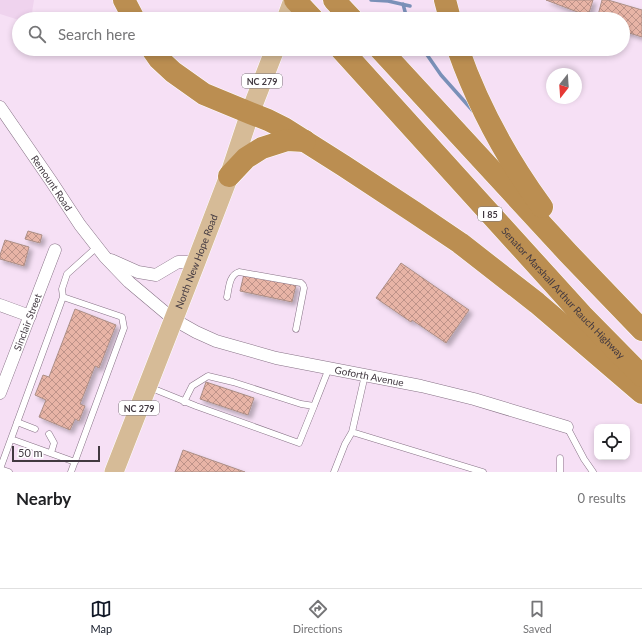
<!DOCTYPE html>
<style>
body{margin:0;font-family:Lato,sans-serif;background:#f6f6f6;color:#202124}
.controls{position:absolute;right:12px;bottom:12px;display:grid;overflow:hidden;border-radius:8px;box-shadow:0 2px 6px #0003}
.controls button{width:36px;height:36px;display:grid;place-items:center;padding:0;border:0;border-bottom:1px solid #e0e0e0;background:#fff;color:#202124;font:20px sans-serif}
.compass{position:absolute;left:546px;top:68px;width:36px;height:36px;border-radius:50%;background:#fff;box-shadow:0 2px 6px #0003;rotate:197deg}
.scale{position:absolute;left:12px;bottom:10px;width:88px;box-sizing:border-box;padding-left:4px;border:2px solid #413840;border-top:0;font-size:11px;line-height:14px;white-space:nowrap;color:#413840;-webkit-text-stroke:3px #fff;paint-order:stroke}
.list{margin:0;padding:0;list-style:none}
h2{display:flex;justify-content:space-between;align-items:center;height:52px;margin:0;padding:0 16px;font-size:17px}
h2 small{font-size:13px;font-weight:400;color:#757577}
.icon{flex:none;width:22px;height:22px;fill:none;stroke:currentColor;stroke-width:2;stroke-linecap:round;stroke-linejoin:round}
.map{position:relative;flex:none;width:642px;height:472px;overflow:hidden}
.search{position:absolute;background:#fff;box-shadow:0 2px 6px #0003;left:12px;right:12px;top:12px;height:44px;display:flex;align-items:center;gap:10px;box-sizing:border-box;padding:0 14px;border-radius:22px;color:#757577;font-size:15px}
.sheet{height:116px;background:#fff}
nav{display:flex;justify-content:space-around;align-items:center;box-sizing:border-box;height:56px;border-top:1px solid #e0e0e0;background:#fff;font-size:11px;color:#757577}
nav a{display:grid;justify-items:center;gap:2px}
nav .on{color:#111827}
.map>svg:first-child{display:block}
.built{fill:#efd3ee}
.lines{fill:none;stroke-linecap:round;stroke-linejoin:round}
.stream{stroke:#7a90b8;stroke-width:3.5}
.building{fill:url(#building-cross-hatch);stroke:#ab8e86;filter:url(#shadow)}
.service-casing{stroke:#877286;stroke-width:7}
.minor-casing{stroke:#877286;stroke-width:13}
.primary-casing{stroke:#fff;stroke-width:20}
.motorway-casing{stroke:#fff;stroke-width:23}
.service{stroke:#fff;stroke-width:6}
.minor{stroke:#fff;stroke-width:12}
.primary{stroke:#d6bb97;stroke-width:19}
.motorway{stroke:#bb8e51;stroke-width:22}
.labels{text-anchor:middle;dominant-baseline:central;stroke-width:3.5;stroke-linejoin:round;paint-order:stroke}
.shield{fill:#fff;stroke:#7a7479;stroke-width:1}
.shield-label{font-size:9px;font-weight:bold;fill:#413840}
.street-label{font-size:10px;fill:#413840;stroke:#fff}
</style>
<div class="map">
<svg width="642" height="472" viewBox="0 0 642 472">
<defs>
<pattern id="building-cross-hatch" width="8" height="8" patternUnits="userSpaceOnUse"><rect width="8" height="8" fill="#e8b4a6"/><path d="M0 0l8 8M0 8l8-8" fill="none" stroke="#be9389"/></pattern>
<filter id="shadow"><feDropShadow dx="3.5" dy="3.5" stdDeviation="2" flood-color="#0004"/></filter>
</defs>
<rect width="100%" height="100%" fill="#f6e0f5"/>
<path class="built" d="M0,0h34l-3,19h-12v1l-19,-6z"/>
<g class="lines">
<path class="stream" d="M371,0l17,1 22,5
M403,4l4,15
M423,49l18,26 32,36"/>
</g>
<path class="building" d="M546,0h47l-5,16z
M602,0h6l34,10v27l-19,-6v-12h-26z
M28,231l14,4 -2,8 -15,-4z
M5,240l24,7 -5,19 -24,-7v-4z
M401,263l68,47 -23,33 -34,-23 -1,2 -35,-24z
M244,274l52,11 -4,17 -52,-11z
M75,309l41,16 -17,43 -4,-2 -15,38 5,2 -6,15 -4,-2 -5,11 -31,-13 7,-17 -11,-5 8,-20 6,2z
M206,382l48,16 -6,17 -48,-16z
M183,450l62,22h-70z"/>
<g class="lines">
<g class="service-casing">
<path id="service" d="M227,297c2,-9 2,-22 12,-25l62,11 2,2 1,3 -8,41
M365,375l-13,57 131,40
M149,387l47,19 103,37 15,-37
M184,402l8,-16 16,-10 25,6 68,22 13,2 15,-38
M17,422l18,7
M567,427l17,32 9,13
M49,434l5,9 -3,10
M11,439l64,23
M9,472l-9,-3 63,-172
M71,472l53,-144 -2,-11 -59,-20 -1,-8 5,-15 30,-27
M334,472l11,-28 7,-12
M560,472v-14"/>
</g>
<g class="minor-casing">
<g id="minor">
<path id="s1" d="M0,107l51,74 29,44 25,32 24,25 44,37 23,13 20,9 60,17 145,28 53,13 93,28"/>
<path d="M111,260l27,12 18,3 22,-13h18"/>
<path d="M0,305l30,11"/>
<path id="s2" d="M0,393l55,-143"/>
</g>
</g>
<g class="primary-casing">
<g id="primary">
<path d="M286,19l7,-19"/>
<path id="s3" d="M114,472l82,-210 33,-86 21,-63 25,-64"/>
</g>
</g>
<g class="motorway-casing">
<g id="motorway">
<path d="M124,0l10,19"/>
<path d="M295,0l18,19"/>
<path d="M334,0l18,19"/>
<path d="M445,0l5,19"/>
<path d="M152,49l7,10 14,13 31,22 46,19 18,7 16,8 60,38 70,46 46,31 77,60 105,90"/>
<path id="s4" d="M341,49l241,266 60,61"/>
<path d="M380,49l188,204 74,77"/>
<path d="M458,49c20,57 49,110 84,158"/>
<path d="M229,176l17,-18 16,-10 25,-8 18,1"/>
</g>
</g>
<use href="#service" class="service"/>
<use href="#minor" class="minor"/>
<use href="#primary" class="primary"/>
<use href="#motorway" class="motorway"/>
</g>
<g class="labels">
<g class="shield">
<rect x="242" y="74" width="40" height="14" rx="3"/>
<rect x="478" y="207" width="24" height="14" rx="3"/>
<rect x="119" y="401" width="40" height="14" rx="3"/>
</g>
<g class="shield-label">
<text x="262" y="81">NC 279</text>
<text x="490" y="214">I 85</text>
<text x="139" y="408">NC 279</text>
</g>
<g class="street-label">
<text stroke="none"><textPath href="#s1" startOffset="92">Remount Road</textPath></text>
<text stroke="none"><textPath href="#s3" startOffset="226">North New Hope Road</textPath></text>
<text stroke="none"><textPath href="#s4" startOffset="330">Senator Marshall Arthur Rauch Highway</textPath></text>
<text stroke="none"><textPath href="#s2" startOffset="76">Sinclair Street</textPath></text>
<text stroke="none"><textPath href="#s1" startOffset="481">Goforth Avenue</textPath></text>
</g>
</g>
</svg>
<div class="controls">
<button><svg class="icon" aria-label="locate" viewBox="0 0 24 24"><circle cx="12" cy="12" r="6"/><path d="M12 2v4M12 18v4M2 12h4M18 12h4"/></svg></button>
</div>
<svg class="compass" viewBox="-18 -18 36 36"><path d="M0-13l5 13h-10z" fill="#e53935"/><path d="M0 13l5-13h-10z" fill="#757577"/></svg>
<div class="scale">50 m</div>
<div class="search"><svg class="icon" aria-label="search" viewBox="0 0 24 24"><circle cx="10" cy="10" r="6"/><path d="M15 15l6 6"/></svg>Search here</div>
</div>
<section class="sheet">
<h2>Nearby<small>0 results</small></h2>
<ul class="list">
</ul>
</section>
<nav>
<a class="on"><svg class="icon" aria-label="map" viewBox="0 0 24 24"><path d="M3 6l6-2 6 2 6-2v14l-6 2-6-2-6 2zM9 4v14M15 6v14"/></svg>Map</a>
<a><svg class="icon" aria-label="directions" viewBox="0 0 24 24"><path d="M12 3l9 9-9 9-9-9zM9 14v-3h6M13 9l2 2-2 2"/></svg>Directions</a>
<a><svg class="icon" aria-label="saved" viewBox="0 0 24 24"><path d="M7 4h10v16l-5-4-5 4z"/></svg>Saved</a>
</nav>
